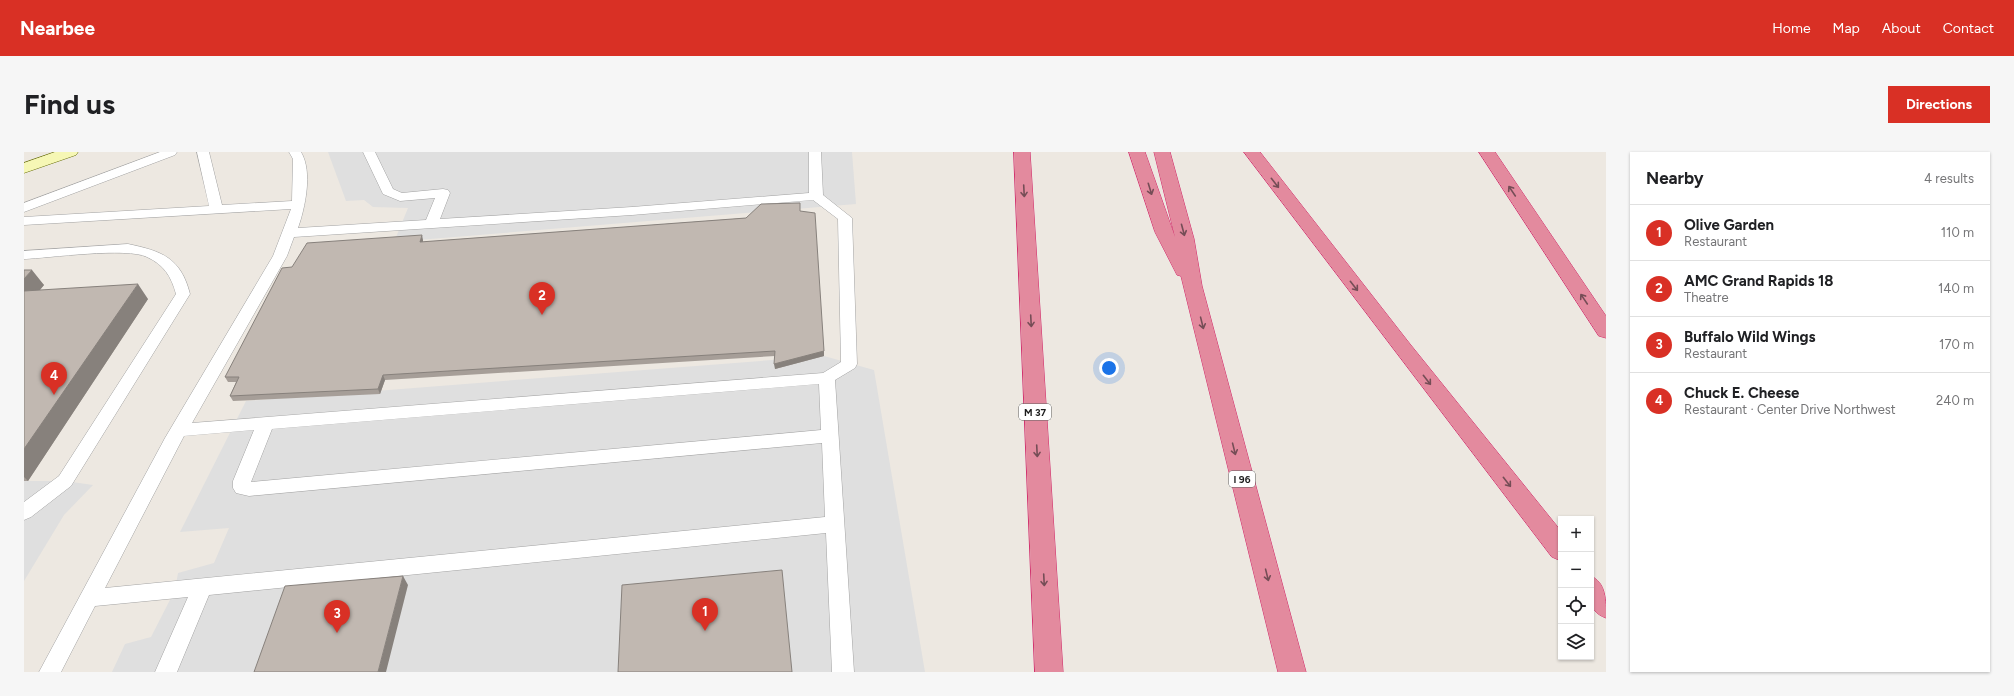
<!DOCTYPE html>
<meta charset="utf-8">
<style>
body{margin:0;font-family:Figtree,sans-serif;background:#f6f6f6;color:#202124}
.controls{position:absolute;right:12px;bottom:12px;display:grid;overflow:hidden;border-radius:0px;box-shadow:0 1px 3px #0004}
.controls button{width:36px;height:36px;display:grid;place-items:center;padding:0;border:0;border-bottom:1px solid #e0e0e0;background:#fff;color:#202124;font:20px sans-serif}
.you{position:absolute;left:1085px;top:216px;width:14px;height:14px;margin:-10px;border:3px solid #fff;border-radius:50%;background:#1a73e8;box-shadow:0 0 0 6px #1a73e833}
.badge{display:grid;place-items:center;width:26px;height:26px;border-radius:50%;background:#d93025;color:#fff;font-size:13px;font-weight:700}
.pin{position:absolute;translate:-50% -33px;filter:drop-shadow(0 1px 2px #0008)}
.pin::after{content:'';position:absolute;top:21px;width:14px;height:12px;background:inherit;clip-path:polygon(0 0,100% 0,50% 100%)}
.list{margin:0;padding:0;list-style:none}
h2{display:flex;justify-content:space-between;align-items:center;height:52px;margin:0;padding:0 16px;font-size:17px}
h2 small{font-size:13px;font-weight:400;color:#757577}
.list li{display:grid;grid-template-columns:26px 1fr auto;gap:12px;align-items:center;box-sizing:border-box;height:56px;padding:0 16px;border-top:1px solid #e0e0e0}
.list b{display:block;font-size:15px;white-space:nowrap}
.list p{margin:0;font-size:13px;white-space:nowrap;color:#757577}
.list em{font-size:13px;font-style:normal;color:#757577}
.icon{flex:none;width:22px;height:22px;fill:none;stroke:currentColor;stroke-width:2;stroke-linecap:round;stroke-linejoin:round}
.map{position:relative;flex:none;width:1582px;height:520px;overflow:hidden;border-radius:0px}
header{display:flex;align-items:center;gap:24px;box-sizing:border-box;height:56px;padding:0 20px;background:#d93025;color:#fff}
header strong{font-size:19px}
nav{display:flex;gap:22px;margin-inline-start:auto;font-size:14px}
.intro{display:flex;align-items:center;justify-content:space-between;box-sizing:border-box;height:96px;padding:0 24px}
h1{margin:0;font-size:28px}
.button{padding:10px 18px;border-radius:0px;background:#d93025;color:#fff;font-size:14px;font-weight:700}
main{display:flex;gap:24px;padding:0 24px}
aside{flex:1;background:#fff;border-radius:0px;box-shadow:0 1px 3px #0004}
.map>svg:first-child{display:block}
.parking{fill:#dfdfdf}
.lines{fill:none;stroke-linecap:round;stroke-linejoin:round}
.lane-casing{stroke:#a2a2a2;stroke-width:1}
.secondary-casing{stroke:#666d08;stroke-width:1}
.highway-casing{stroke:#d02969;stroke-width:1}
.lane{fill:#fff;fill-rule:evenodd}
.secondary{fill:#f6f7b5;fill-rule:evenodd}
.highway{fill:#e38a9e;fill-rule:evenodd}
.wall{fill:#a69e98}
.shaded-wall{fill:#87817c}
.building{fill:#c1b8b1;stroke:#87817c}
.oneway{stroke:#754d56}
.labels{text-anchor:middle;dominant-baseline:central;stroke-width:3.5;stroke-linejoin:round;paint-order:stroke}
.shield{fill:#fff;stroke:#5f5f5f;stroke-width:1}
.shield-label{font-size:10px;font-weight:bold;fill:#1b1b1b}
</style>
<header>
<strong>Nearbee</strong>
<nav><a>Home</a><a>Map</a><a>About</a><a>Contact</a></nav>
</header>
<div class="intro"><h1>Find us</h1><a class="button">Directions</a></div>
<main>
<div class="map">
<svg width="1582" height="520" viewBox="0 0 1582 520">
<rect width="100%" height="100%" fill="#ede8e1"/>
<path class="parking" d="M304,0h524l4,52 -462,38 14,-34 -35,-1 -9,-7 -18,1z
M800,204l50,14 51,302h-813l13,-28 26,-7 24,-47 3,-17 36,-10 15,-35 -49,4 66,-131z
M0,329h41l28,4 -29,30 -40,66z"/>
<g class="lines">
<g class="lane-casing">
<path id="lane" d="M136,0h17l-2,3 -151,57v-9z
M173,0h12l13,53 70,-4 1,-42 -4,-7h12c12,20 4,56 -3,76l128,-8 9,-22 -35,3 -17,-7 -20,-42h12l18,37 9,4 41,-4 5,1 2,3 -10,26 192,-12 177,-14v-41h12l2,43 29,23 5,146 -2,4 -20,12 19,292h-22l-6,-139 -617,62 -32,77h-22l33,-75 -93,9 -34,66h-22l126,-234 108,-182 18,-47 -267,16v-8l185,-11zM789,48l25,19 3,143 -18,11 -631,50 95,-167 7,-19 338,-22zM795,232l2,46 -570,52 21,-53zM230,278l-21,51v7l3,5 13,3 573,-53 3,74 -720,71 79,-152z
M104,92c34,7 53,14 62,50l-119,192 -40,31 -7,3v-18l35,-26 117,-182c-5,-18 -12,-29 -29,-37 -20,-10 -98,1 -123,2v-8z"/>
</g>
<g class="secondary-casing">
<path id="secondary" d="M31,0h23l-2,3 -52,18v-10z"/>
</g>
<g class="highway-casing">
<path id="highway" d="M990,0h16l33,520h-28z
M1105,0h16l30,85 -21,-85h16l24,87 8,47 104,386h-28l-97,-396 -4,-1 -2,-4 -20,-39z
M1220,0h16l150,192 151,187v30l-9,-4z
M1455,0h16l111,164v22l-7,-2z
M1567,424c15,7 15,23 15,42 -21,-8 -15,-23 -15,-42z"/>
</g>
<use href="#lane" class="lane"/>
<use href="#secondary" class="secondary"/>
<use href="#highway" class="highway"/>
</g>
<path class="wall" d="M776,59l24,140v5l-49,13v-13l-390,24 -5,14 -147,7 -3,-5 6,-14h-8l-3,-5 67,-110 131,-27v2l323,-24z
M0,118l20,15 -4,5 108,9 -120,182h-4z"/>
<path class="shaded-wall" d="M398,83l1,5 -1,7 -2,-5z
M8,118l12,15 -18,21 -2,-2v-25z
M114,132l10,15 -120,182 -4,-4v-28z
M800,199v5l-49,13 -1,-5z
M359,223l2,5 -5,14 -2,-5z
M379,424l5,9 -22,87h-8z"/>
<path class="building" d="M776,51v8l15,2 9,138 -50,13 1,-13 -392,24 -5,14 -148,7 9,-19h-14l57,-109 10,-1 15,-24 115,-8 -2,7 326,-24 15,-14z
M0,118h8l-8,9z
M114,132l-114,165v-158z
M758,418l10,102h-174l4,-87z
M379,424l-25,96h-124l31,-86z"/>
<defs><path id="oneway-shaft" d="M-6 0H5M1.5-3L5.5 0L1.5 3" fill="none" stroke-width="1.6" stroke-linecap="round" stroke-linejoin="round"/></defs>
<g class="oneway">
<use href="#oneway-shaft" transform="translate(1251 31) rotate(52)"/>
<use href="#oneway-shaft" transform="translate(1126 37) rotate(73)"/>
<use href="#oneway-shaft" transform="translate(1000 39) rotate(87)"/>
<use href="#oneway-shaft" transform="translate(1488 39) rotate(-124)"/>
<use href="#oneway-shaft" transform="translate(1159 78) rotate(75)"/>
<use href="#oneway-shaft" transform="translate(1330 134) rotate(52)"/>
<use href="#oneway-shaft" transform="translate(1560 147) rotate(-124)"/>
<use href="#oneway-shaft" transform="translate(1007 169) rotate(87)"/>
<use href="#oneway-shaft" transform="translate(1178 171) rotate(76)"/>
<use href="#oneway-shaft" transform="translate(1403 228) rotate(52)"/>
<use href="#oneway-shaft" transform="translate(1210 297) rotate(76)"/>
<use href="#oneway-shaft" transform="translate(1013 299) rotate(87)"/>
<use href="#oneway-shaft" transform="translate(1483 330) rotate(52)"/>
<use href="#oneway-shaft" transform="translate(1243 423) rotate(76)"/>
<use href="#oneway-shaft" transform="translate(1020 428) rotate(87)"/>
</g>
<g class="labels">
<g class="shield">
<rect x="995" y="252" width="32" height="16" rx="3"/>
<rect x="1205" y="319" width="26" height="16" rx="3"/>
</g>
<g class="shield-label">
<text x="1011" y="260">M 37</text>
<text x="1218" y="327">I 96</text>
</g>
</g>
</svg>
<div class="controls">
<button>+</button>
<button>−</button>
<button><svg class="icon" aria-label="locate" viewBox="0 0 24 24"><circle cx="12" cy="12" r="6"/><path d="M12 2v4M12 18v4M2 12h4M18 12h4"/></svg></button>
<button><svg class="icon" aria-label="layers" viewBox="0 0 24 24"><path d="M12 4l9 5-9 5-9-5zM3 14l9 5 9-5"/></svg></button>
</div>
<div class="you"></div>
<div class="pin badge" style="left:681px;top:479px">1</div>
<div class="pin badge" style="left:518px;top:163px">2</div>
<div class="pin badge" style="left:313px;top:481px">3</div>
<div class="pin badge" style="left:30px;top:243px">4</div>
</div>
<aside>
<h2>Nearby<small>4 results</small></h2>
<ul class="list">
<li><span class="badge">1</span><div><b>Olive Garden</b><p>Restaurant</p></div><em>110 m</em></li>
<li><span class="badge">2</span><div><b>AMC Grand Rapids 18</b><p>Theatre</p></div><em>140 m</em></li>
<li><span class="badge">3</span><div><b>Buffalo Wild Wings</b><p>Restaurant</p></div><em>170 m</em></li>
<li><span class="badge">4</span><div><b>Chuck E. Cheese</b><p>Restaurant · Center Drive Northwest</p></div><em>240 m</em></li>
</ul>
</aside>
</main>
